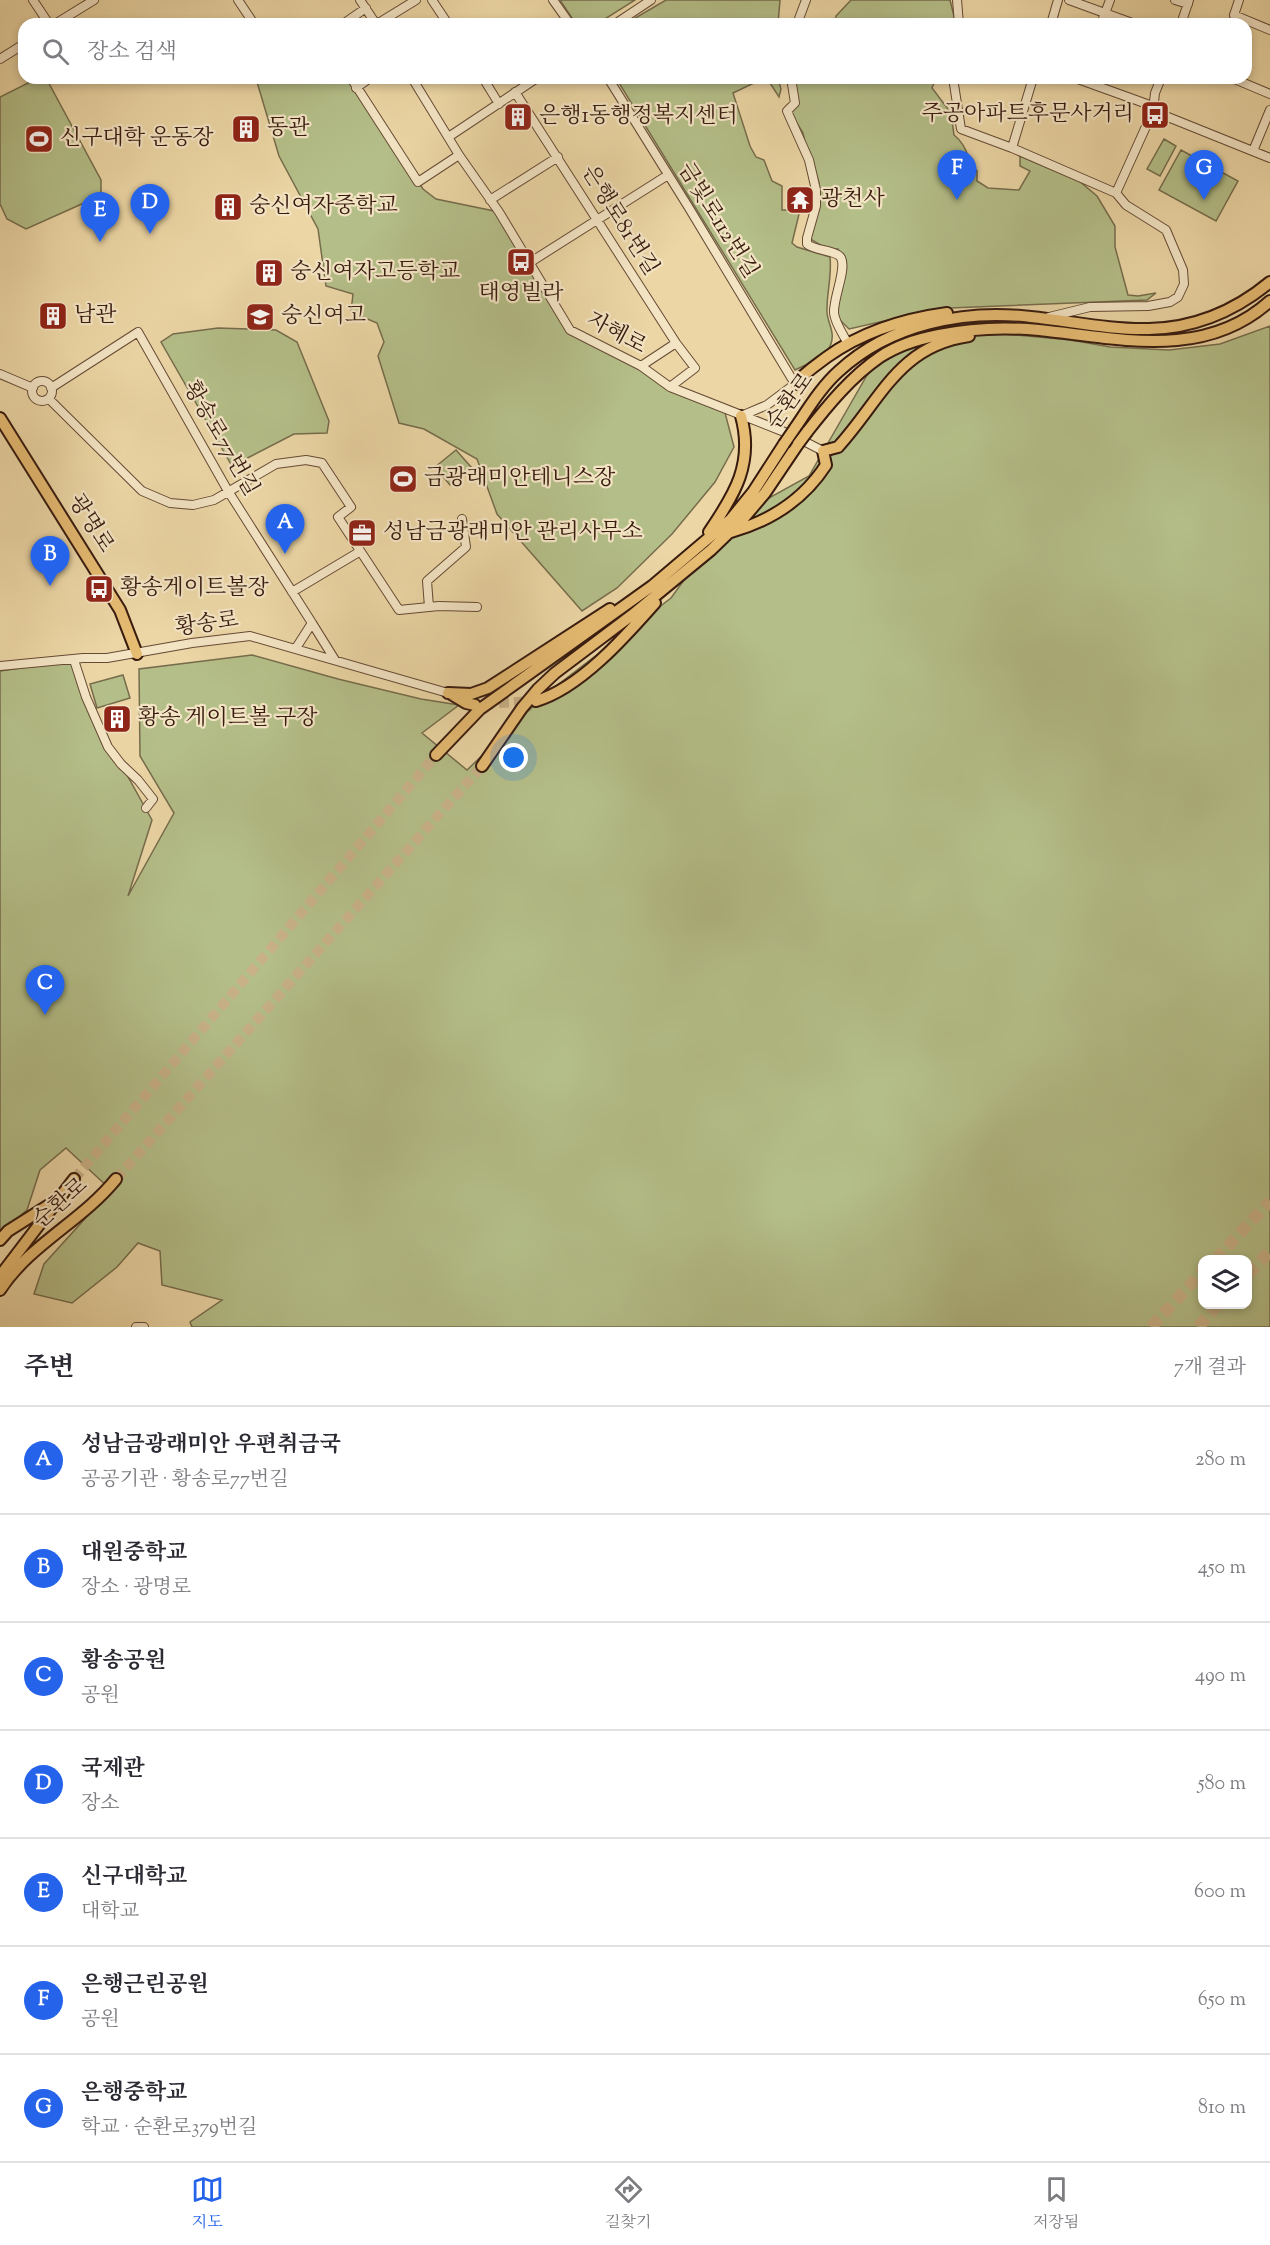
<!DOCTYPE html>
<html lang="ko">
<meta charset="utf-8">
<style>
body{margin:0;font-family:"Sorts Mill Goudy","Noto Serif KR",serif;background:#f2f2f3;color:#2b2b33}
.controls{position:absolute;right:18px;bottom:18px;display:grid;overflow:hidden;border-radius:12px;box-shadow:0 3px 9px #0003}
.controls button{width:54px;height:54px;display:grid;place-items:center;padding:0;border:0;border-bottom:2px solid #e1e1e2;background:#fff;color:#2b2b33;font:30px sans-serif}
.you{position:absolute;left:514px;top:758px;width:21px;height:21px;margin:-15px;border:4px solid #fff;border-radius:50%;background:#1a73e8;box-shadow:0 0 0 9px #1a73e833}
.badge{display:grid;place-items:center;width:39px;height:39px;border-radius:50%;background:#2563eb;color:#fff;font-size:20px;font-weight:700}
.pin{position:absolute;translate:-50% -50px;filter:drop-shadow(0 2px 3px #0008)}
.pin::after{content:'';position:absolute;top:32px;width:21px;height:18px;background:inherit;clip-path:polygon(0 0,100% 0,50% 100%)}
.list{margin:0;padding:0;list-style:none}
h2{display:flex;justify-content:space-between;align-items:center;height:78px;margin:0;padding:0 24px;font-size:26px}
h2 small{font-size:20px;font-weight:400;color:#7c7c81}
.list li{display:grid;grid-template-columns:39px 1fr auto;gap:18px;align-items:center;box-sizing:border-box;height:108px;padding:0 24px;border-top:2px solid #e1e1e2}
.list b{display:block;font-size:22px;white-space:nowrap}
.list p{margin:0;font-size:20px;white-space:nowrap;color:#7c7c81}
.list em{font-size:20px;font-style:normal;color:#7c7c81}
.icon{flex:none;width:33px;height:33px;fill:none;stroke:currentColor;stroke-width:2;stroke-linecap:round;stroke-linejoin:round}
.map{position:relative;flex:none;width:1270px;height:1327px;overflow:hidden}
.search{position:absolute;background:#fff;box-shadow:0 3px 9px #0003;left:18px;right:18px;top:18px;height:66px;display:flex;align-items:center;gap:15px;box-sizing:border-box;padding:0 21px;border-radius:18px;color:#7c7c81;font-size:22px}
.sheet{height:834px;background:#fff}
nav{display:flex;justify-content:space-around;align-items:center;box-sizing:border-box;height:84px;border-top:2px solid #e1e1e2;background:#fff;font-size:16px;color:#7c7c81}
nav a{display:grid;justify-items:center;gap:3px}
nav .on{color:#2563eb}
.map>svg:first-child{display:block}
.green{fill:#b4be88;stroke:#766c4c;stroke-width:1.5;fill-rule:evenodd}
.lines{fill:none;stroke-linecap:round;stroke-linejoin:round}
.major-tunnel{stroke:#c8b187;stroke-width:10;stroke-dasharray:10 5;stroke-linecap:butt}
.highway-tunnel{stroke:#c8b187;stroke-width:12;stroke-dasharray:12 6;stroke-linecap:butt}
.minor-casing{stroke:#654a34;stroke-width:10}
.major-casing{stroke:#381b0f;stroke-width:14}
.minor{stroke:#f3e4c4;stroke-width:8}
.major{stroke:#e6bb72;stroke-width:10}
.major-bridge-casing{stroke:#381b0f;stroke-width:14;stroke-linecap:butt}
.major-bridge{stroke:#e6bb72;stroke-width:10}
.labels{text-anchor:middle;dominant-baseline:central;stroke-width:4.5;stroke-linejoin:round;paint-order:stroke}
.poi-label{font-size:22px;fill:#381b0f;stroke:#f3e4c4;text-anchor:start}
.street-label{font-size:22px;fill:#381b0f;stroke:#f3e4c4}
</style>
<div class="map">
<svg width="1270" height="1327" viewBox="0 0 1270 1327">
<rect width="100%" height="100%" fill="#ecd6a5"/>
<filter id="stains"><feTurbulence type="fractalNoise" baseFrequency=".00333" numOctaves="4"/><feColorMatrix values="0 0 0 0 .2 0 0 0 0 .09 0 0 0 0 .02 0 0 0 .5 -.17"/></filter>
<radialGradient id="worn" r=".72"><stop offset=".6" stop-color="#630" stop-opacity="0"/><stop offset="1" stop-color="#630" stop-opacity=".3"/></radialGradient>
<path class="green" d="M560,0h75l-38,24h-21z
M666,0h114l-2,24h-153z
M851,0h99l6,24h-121l1,-8z
M38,78h8l55,102v12l-17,11 -58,26 -19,-10 -7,-15v-107z
M258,78h93l72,111 13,10 63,13 71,118 100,57 54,22 10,38 -19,35 -43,52 -55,54 -35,23 -85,-97 -20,-55 -53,-30 -25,-6 -21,-67 6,-14 -7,-19 -26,-11 2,-18 -27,-8 -8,-57 -39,-73 -22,-74z
M616,78h162l3,11 -2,8 -9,-14 -12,-2 -25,12 17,53 6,11 8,3 8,21 10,5v24h18l-8,33 5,4 33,10c2,18 -3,34 -3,52 -1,8 4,16 5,24 3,22 -21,29 -37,37z
M791,78h145l-4,10 19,25 3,22c14,11 12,23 23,36v10l11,7 31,2 11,-19 -10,-5v-11l53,21 24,20 18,30v21l13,48 10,1 18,-3 -9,7 -197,8 -22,3 -79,18 -13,-13 6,-58 -4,-9h-11l-20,-12 12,-54 -5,-15 -5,-8 -6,-27 -16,-26 7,-6z
M1164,139l12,7 -16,30 -13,-7z
M1181,150l57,31 -22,40 -57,-31z
M1270,326v1001h-1078l-2,-5 32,-22 -60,-15 -2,-34 -22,-8 -21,24 -45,36 -38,-9 10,-30 67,-74 -45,-42 -26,22 -13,40 -27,23v-562l74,-11 33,79 45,81 -24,76 46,-83 -34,-57 -1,-87 113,-14 86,24 83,20 38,6 -37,28 45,37 80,-77 124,-95 56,-77 82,-45 61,-106 37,-26 44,-15 120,11 39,7 59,3 51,-6zM1202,1260h46v44h-46z
M218,328l58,2 21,12 32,79 -2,12 -33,1 -62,32 -71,-124 12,-8z
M456,450l15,17 -21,18 -15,-18z
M123,675l7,23 -33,10 -7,-24z"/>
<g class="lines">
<path class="major-tunnel" d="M484,704l50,-3
M74,1179l362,-424
M116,1179l366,-413"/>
<path class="highway-tunnel" d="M1215,1260l55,-59
M1248,1275l22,-24
M1151,1327l51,-55
M1198,1327l21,-23"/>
<g class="minor-casing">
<path id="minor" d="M33,0l16,24
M238,0l16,24
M360,0l16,24
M432,0l16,24
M553,0l17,24
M957,0l2,24
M1069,0l66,24
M1175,0l13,4
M1239,0l-5,15 36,15
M55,24l39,-24
M343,24l23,-16
M377,24l39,-24
M615,24l36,-24
M797,24l9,-24
M1051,24l7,-24
M1101,24l9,-24
M1181,24l8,-24
M0,59l24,-15
M351,78l67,104 41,-27
M412,78l47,77 40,57 71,118 71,36 29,21 122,48 31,16
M483,78l16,26
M608,78l81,130 106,176 -28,21 -26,11
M791,78l4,25 -8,8 22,49 7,30v16l-9,32v6c8,7 30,6 34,14 6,11 -8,40 -7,55 1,10 9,21 13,29
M953,78l8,51 51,19
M1033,78l-21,70 104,45
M1075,78l72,26 6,7 117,47
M1232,78l38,16
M356,88l14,-10
M515,92l161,251 19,25 -25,19
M450,136l87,-58
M1253,151l17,-41
M490,200l68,-43
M529,263l139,-88
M1049,317l41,-10 58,-1 22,-4 8,-5 6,-13 -1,-14 -17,-40 -40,-25 -10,-12 37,-82 2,-18 6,-15
M641,366l35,-23
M0,374l33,14
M32 391a10 10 0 1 1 20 0a10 10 0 1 1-20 0Z
M51,388l87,-56 90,159 84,132 -16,25
M49,399l93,92 28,12 23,2 21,-5 62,-36 30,-4 16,3 29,44 -13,10 61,93 40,-4 38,1
M292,592l67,-40
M429,607l-2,-26 39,-34 -4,-28
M312,623l23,37
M74,660l12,37 22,50 13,17 17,16 15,19 -7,9
M0,666l83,-8h24l85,-15 58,-7 198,57
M136,1327h8"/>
</g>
<g class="major-casing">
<path id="major" d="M795,384c9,-11 20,-18 32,-27 36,-26 76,-38 120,-44
M0,418l120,192 17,44
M795,428c13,-19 26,-41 44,-57 51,-47 125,-62 192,-54 39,4 79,13 118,12 46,-1 86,-18 121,-47
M807,432c21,-27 44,-55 73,-75 18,-12 38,-18 59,-22 33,-7 67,-8 100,-5 79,8 165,31 231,-29
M709,532c26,-38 45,-69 32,-116
M731,532c39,-11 73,-33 95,-67l-3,-14 15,-4c43,-47 60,-101 131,-111
M448,693l23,1 17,-6 122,-79
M451,694l15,9 9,2
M536,701c44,-13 89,-64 119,-98
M436,755l44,-46 172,-123 79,-67 22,-27 31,-48
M482,766l40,-58 16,-19 17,-16 77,-58 79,-65 32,-31 22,-26 33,-49
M0,1240l8,-9 41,-26
M0,1276l74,-97
M0,1290c29,-45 82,-69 116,-111"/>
</g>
<use href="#minor" class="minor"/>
<use href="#major" class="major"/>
<g class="major-bridge-casing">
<path id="major-bridge" d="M784,444l11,-16
M798,444l9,-12"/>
</g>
<use href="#major-bridge" class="major-bridge"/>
</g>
<defs>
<g id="bus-square" transform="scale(1.5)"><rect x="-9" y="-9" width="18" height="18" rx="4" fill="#8f2418" stroke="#f3e4c4"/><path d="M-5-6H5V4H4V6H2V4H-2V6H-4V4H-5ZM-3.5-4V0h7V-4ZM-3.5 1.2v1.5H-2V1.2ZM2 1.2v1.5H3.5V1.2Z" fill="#fff"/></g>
<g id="building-square" transform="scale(1.5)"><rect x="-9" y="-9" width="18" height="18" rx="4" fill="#8f2418" stroke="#f3e4c4"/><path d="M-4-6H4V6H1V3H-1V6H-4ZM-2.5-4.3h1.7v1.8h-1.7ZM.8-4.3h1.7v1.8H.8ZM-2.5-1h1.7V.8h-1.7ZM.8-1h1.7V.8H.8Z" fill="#fff"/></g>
<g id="stadium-square" transform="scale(1.5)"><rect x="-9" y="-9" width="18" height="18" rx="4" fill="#8f2418" stroke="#f3e4c4"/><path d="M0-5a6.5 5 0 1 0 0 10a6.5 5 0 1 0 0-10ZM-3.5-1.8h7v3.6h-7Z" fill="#fff"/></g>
<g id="temple-square" transform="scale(1.5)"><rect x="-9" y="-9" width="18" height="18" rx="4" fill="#8f2418" stroke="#f3e4c4"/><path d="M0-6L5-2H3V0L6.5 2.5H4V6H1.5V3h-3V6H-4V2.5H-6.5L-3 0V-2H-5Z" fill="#fff"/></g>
<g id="school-square" transform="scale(1.5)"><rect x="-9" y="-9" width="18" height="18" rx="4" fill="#8f2418" stroke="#f3e4c4"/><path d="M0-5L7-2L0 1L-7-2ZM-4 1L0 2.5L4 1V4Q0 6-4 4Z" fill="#fff"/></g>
<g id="office-square" transform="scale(1.5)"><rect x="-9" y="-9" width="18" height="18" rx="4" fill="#8f2418" stroke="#f3e4c4"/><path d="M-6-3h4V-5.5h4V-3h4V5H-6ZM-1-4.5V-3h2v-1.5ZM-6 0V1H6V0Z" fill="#fff"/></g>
</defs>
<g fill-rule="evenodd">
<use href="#bus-square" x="1155" y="115"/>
<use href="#building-square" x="518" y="117"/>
<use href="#building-square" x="246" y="129"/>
<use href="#stadium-square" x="39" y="139"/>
<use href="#temple-square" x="800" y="200"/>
<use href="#building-square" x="228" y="207"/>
<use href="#bus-square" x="521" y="262"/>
<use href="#building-square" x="269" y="273"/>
<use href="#building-square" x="53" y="316"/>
<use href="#school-square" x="260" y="317"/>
<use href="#stadium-square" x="403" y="479"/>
<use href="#office-square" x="362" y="533"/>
<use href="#bus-square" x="99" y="589"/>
<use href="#building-square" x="117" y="719"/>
</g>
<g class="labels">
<g class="poi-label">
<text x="1134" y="115" text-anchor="end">주공아파트후문사거리</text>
<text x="539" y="117">은행1동행정복지센터</text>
<text x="267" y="129">동관</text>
<text x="60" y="139">신구대학 운동장</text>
<text x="821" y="200">광천사</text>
<text x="249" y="207">숭신여자중학교</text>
<text x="290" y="273">숭신여자고등학교</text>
<text x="521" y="294" text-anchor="middle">태영빌라</text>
<text x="74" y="316">남관</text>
<text x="281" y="317">숭신여고</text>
<text x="424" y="479">금광래미안테니스장</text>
<text x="383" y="533">성남금광래미안 관리사무소</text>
<text x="120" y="589">황송게이트볼장</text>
<text x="138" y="719">황송 게이트볼 구장</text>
</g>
<g class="street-label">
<text transform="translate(619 221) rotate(58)">은행로81번길</text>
<text transform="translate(717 221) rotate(58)">금빛로112번길</text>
<text transform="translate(616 334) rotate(28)">자혜로</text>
<text transform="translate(791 402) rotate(-54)">순환로</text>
<text transform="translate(220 439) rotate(60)">황송로77번길</text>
<text transform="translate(90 524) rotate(58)">광명로</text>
<text transform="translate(207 625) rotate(-8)">황송로</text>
<text transform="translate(61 1204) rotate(-41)">순환로</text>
</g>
</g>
<rect width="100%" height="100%" filter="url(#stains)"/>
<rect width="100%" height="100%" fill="url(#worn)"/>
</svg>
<div class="controls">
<button><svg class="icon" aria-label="layers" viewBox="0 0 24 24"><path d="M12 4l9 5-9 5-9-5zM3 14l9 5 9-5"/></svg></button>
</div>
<div class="you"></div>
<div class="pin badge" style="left:285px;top:554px">A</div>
<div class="pin badge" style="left:50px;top:586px">B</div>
<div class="pin badge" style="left:45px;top:1015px">C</div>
<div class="pin badge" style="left:150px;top:234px">D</div>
<div class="pin badge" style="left:100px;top:242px">E</div>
<div class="pin badge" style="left:957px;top:200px">F</div>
<div class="pin badge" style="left:1204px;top:200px">G</div>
<div class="search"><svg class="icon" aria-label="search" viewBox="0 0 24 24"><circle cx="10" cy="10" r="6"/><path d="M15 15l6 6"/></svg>장소 검색</div>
</div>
<section class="sheet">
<h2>주변<small>7개 결과</small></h2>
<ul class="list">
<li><span class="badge">A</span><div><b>성남금광래미안 우편취금국</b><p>공공기관 · 황송로77번길</p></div><em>280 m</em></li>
<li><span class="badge">B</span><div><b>대원중학교</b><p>장소 · 광명로</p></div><em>450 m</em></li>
<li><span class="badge">C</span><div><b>황송공원</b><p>공원</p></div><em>490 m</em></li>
<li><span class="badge">D</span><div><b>국제관</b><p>장소</p></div><em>580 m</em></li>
<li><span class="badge">E</span><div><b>신구대학교</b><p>대학교</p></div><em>600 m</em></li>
<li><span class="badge">F</span><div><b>은행근린공원</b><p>공원</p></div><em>650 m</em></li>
<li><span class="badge">G</span><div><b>은행중학교</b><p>학교 · 순환로379번길</p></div><em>810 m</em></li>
</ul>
</section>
<nav>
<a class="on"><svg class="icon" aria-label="map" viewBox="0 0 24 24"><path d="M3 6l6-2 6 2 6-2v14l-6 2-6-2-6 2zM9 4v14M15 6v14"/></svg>지도</a>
<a><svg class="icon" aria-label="directions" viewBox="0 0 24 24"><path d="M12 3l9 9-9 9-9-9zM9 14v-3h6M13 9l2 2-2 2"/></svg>길찾기</a>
<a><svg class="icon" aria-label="saved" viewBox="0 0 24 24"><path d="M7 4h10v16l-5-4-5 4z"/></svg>저장됨</a>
</nav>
